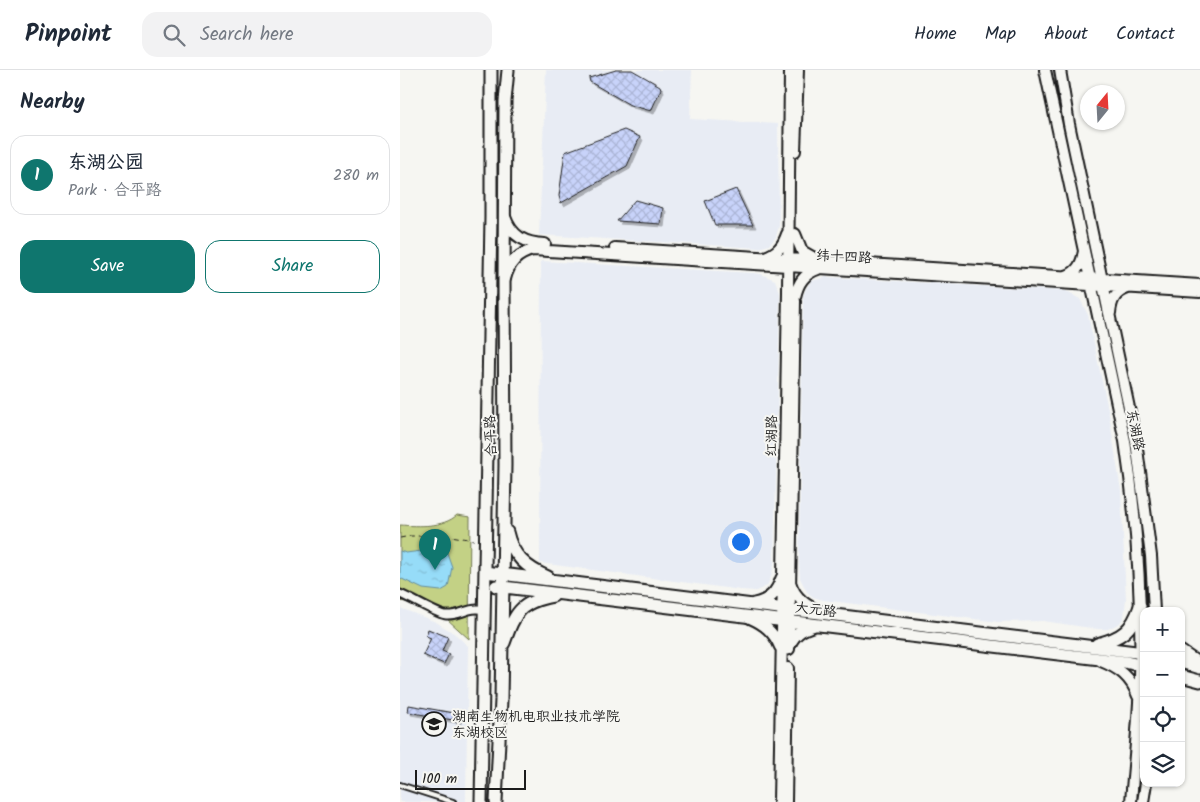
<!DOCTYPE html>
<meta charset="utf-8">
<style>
body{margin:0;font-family:Kalam,"LXGW WenKai TC",sans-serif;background:#f2f2f3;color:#1f2937}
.controls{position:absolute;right:15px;bottom:15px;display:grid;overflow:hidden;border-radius:10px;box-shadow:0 1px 4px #0004}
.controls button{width:45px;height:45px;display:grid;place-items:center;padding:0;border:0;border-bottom:1px solid #e0e1e3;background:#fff;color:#1f2937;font:25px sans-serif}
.compass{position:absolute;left:680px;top:15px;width:45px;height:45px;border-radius:50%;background:#fff;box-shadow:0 1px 4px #0004;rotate:18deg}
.scale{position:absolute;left:15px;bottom:12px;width:111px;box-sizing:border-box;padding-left:5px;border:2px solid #1c1c1c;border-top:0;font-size:14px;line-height:18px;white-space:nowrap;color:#1c1c1c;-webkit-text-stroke:4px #f6f6f2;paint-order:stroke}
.you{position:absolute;left:340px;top:471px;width:18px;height:18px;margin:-12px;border:4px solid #fff;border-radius:50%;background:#1a73e8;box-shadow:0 0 0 8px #1a73e833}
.badge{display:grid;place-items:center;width:32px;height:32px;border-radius:50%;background:#0f766e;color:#fff;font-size:16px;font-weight:700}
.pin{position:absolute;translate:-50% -41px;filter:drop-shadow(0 1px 2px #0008)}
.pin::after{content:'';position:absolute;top:26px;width:18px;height:15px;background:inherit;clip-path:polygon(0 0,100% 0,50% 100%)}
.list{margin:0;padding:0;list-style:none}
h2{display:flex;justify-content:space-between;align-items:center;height:65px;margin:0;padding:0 20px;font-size:21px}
h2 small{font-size:16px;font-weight:400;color:#747a83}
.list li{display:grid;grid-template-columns:32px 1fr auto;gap:15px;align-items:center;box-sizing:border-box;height:80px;margin:0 10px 10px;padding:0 10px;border:1px solid #e0e1e3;border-radius:15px}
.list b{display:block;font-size:19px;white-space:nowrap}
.list p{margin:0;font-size:16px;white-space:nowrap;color:#747a83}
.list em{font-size:16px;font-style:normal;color:#747a83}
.actions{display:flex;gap:10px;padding:15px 20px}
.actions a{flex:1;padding:11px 0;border:1px solid #0f766e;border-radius:15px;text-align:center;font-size:18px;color:#0f766e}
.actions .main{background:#0f766e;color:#fff}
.icon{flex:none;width:28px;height:28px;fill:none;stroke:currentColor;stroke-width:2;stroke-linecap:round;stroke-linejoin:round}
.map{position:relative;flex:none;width:800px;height:732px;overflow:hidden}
header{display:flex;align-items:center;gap:30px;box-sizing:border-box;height:70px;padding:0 25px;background:#fff;border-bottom:1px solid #e0e1e3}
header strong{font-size:24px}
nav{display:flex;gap:28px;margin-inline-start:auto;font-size:18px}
.search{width:350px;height:45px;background:#f2f2f3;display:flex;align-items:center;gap:12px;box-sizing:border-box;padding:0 18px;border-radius:15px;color:#747a83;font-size:19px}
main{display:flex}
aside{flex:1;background:#fff}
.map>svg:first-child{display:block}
.built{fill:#e8ecf4}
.park{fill:#c3d185;stroke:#707650}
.water{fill:url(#water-ripples);stroke:#658fa0}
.building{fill:url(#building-cross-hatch);stroke:#1c1c1c;filter:url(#shadow)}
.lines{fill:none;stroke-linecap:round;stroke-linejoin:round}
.lane-casing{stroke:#1c1c1c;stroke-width:8}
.street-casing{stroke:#1c1c1c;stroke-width:11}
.secondary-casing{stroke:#1c1c1c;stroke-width:14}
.primary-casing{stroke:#1c1c1c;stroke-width:15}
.path{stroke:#1c1c1c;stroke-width:1;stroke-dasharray:5 4;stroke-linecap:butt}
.lane{stroke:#f6f6f2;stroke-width:4}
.street{stroke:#f6f6f2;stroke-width:7}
.secondary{stroke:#f6f6f2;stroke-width:10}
.primary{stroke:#f6f6f2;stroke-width:11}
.labels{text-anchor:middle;stroke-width:4;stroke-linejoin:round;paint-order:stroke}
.street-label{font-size:14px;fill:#1c1c1c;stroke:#f6f6f2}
.poi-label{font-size:14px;fill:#1c1c1c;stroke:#f6f6f2;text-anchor:start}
</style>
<header>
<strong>Pinpoint</strong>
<div class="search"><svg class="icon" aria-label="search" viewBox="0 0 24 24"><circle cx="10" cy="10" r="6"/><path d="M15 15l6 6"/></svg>Search here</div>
<nav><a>Home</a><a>Map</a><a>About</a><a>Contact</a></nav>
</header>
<main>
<aside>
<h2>Nearby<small></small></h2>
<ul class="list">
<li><span class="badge">1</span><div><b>东湖公园</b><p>Park · 合平路</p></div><em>280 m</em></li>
</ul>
<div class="actions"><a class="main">Save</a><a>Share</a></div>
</aside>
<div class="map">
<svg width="800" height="732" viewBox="0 0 800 732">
<defs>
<pattern id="water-ripples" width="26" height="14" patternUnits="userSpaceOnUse" patternTransform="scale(1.25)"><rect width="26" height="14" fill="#96dcf8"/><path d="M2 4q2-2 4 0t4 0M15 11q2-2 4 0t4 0" fill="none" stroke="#81bcd4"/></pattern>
<pattern id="building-cross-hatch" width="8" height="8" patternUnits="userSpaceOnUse" patternTransform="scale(1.25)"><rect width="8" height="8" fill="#c8d3fa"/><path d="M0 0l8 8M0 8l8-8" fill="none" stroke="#abb5d6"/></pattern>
<filter id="shadow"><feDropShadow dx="3" dy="3" stdDeviation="0" flood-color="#0004"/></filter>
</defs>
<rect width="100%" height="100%" fill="#f6f6f2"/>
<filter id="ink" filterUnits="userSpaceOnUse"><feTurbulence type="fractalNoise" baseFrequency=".02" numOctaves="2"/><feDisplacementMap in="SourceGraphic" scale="10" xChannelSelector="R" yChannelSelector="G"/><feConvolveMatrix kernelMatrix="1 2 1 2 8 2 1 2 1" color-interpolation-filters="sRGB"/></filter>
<g filter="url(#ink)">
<path class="built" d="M146,0H292L290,49L378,54L379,156L376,167L369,175L359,178L139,165Z
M141,191L353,203L361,204L375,210L380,223L374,495L371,507L367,516L356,521L341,520L140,493Z
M427,207L665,221L680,229L688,245L709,344L721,421L726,529L724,547L720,553L708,559H698L643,551L598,552L423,530L413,527L407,522L400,508L399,492L403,226L406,219L411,211Z
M0,538L36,552L55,564L68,576L66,732H0Z"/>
<path class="park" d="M57,445L70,447L69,569L47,549L38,547L12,533L0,531V455C18,456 43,458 57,445Z"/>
<path class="water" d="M29,480H46L52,497L48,517L41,521L23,519L0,508V481L6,483Z"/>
<path class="building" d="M216,0H232L260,16L261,19L251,41L230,35L190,12L189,8Z
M224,60L240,67L227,96L161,133L159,126L165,82Z
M336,119L353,155H315L305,131Z
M235,130L263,138L261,154L217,151Z
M28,559L48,567L42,581L49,584L44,594L23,585L31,568L26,566Z
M9,635L59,644L58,651L8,642Z"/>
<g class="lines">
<g class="lane-casing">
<path id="lane" d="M0,715L53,732"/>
</g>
<g class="street-casing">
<path id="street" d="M0,524C11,528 38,545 46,545C61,546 69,536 84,540"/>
</g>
<g class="secondary-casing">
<path id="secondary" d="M645,0L725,371C737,450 742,530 740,610C739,651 734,691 731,732
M660,0L669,54L736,371L751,486L754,541
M395,81L398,0
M105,147C112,167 125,173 145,174
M395,164L402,181L416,189
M215,178L800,215
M365,187C377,183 383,176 387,164
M666,206C678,202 682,193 684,181
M105,209C109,193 117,184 133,180L800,222
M395,227C398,213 404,204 418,199
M710,243C711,231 715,222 728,218
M390,512C395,528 406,536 422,542
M350,548C364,554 374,562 380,577
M389,579L395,231
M781,581L800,594
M701,591C719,598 731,607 738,626
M379,732L388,222L390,0
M386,732L388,598
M743,732L746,713"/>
</g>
<g class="primary-casing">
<path id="primary" d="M107,462C112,485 126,498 148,507
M85,502L744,583
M96,516L725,592L744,596
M354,534C370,531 377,522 382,508
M104,573C115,543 119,532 153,526
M697,574C722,568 732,560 740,536
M388,579C392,565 401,559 415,555
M781,592L800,598
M781,606L800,611
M81,732L91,147V0
M96,732L101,630L105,395L104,212L105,31L108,0"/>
</g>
<path class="path" d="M0,468L11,466H51L74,470"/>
<use href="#lane" class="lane"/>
<use href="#street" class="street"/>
<use href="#secondary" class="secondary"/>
<use href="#primary" class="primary"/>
</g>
</g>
<defs>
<g id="university-ring" transform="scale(1.25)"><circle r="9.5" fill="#f6f6f2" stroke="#1c1c1c" stroke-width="1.5"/><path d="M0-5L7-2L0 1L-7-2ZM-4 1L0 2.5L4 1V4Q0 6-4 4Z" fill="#1c1c1c"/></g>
</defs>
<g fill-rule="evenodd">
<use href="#university-ring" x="34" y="654"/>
</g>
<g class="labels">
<g class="street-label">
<text transform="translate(444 186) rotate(3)" y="5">纬十四路</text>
<text transform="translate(736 360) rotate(79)" y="5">东湖路</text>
<text transform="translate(90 366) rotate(-92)" y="5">合平路</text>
<text transform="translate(371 366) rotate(-89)" y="5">红湖路</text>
<text transform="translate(416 539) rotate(7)" y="5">大元路</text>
</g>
<g class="poi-label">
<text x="52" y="651">湖南生物机电职业技术学院<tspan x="52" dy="16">东湖校区</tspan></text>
</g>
</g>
</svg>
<div class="controls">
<button>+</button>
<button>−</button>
<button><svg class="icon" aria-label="locate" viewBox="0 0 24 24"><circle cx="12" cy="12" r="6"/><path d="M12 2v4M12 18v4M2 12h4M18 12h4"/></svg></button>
<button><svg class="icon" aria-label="layers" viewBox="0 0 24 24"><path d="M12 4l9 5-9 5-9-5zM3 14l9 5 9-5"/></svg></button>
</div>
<svg class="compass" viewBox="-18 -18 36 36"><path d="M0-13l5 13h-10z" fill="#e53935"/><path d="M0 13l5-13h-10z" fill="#747a83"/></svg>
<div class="scale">100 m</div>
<div class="you"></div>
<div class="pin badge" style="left:35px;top:500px">1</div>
</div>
</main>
